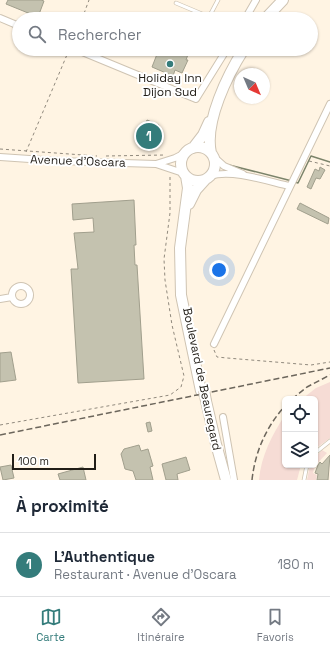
<!DOCTYPE html>
<html lang="fr">
<meta charset="utf-8">
<style>
body{margin:0;font-family:"Space Grotesk",sans-serif;background:#f2f2f3;color:#1f2937}
.controls{position:absolute;right:12px;bottom:12px;display:grid;overflow:hidden;border-radius:6px;box-shadow:0 1px 3px #0004}
.controls button{width:36px;height:36px;display:grid;place-items:center;padding:0;border:0;border-bottom:1px solid #e0e1e3;background:#fff;color:#1f2937;font:20px sans-serif}
.compass{position:absolute;left:234px;top:68px;width:36px;height:36px;border-radius:50%;background:#fff;box-shadow:0 1px 3px #0004;rotate:136deg}
.scale{position:absolute;left:12px;bottom:10px;width:84px;box-sizing:border-box;padding-left:4px;border:2px solid #211d17;border-top:0;font-size:11px;line-height:14px;white-space:nowrap;color:#211d17;-webkit-text-stroke:3px #fff;paint-order:stroke}
.you{position:absolute;left:219px;top:270px;width:14px;height:14px;margin:-10px;border:3px solid #fff;border-radius:50%;background:#1a73e8;box-shadow:0 0 0 6px #1a73e833}
.badge{display:grid;place-items:center;width:26px;height:26px;border-radius:50%;background:#347c7b;color:#fff;font-size:13px;font-weight:700}
.pin{position:absolute;translate:-50% -50%;border:2px solid #fff;box-shadow:0 1px 4px #0006}
.list{margin:0;padding:0;list-style:none}
h2{display:flex;justify-content:space-between;align-items:center;height:52px;margin:0;padding:0 16px;font-size:17px}
h2 small{font-size:13px;font-weight:400;color:#747a83}
.list li{display:grid;grid-template-columns:26px 1fr auto;gap:12px;align-items:center;box-sizing:border-box;height:64px;padding:0 16px;border-top:1px solid #e0e1e3}
.list b{display:block;font-size:15px;white-space:nowrap}
.list p{margin:0;font-size:13px;white-space:nowrap;color:#747a83}
.list em{font-size:13px;font-style:normal;color:#747a83}
.icon{flex:none;width:22px;height:22px;fill:none;stroke:currentColor;stroke-width:2;stroke-linecap:round;stroke-linejoin:round}
.map{position:relative;flex:none;width:330px;height:480px;overflow:hidden}
.search{position:absolute;background:#fff;box-shadow:0 1px 3px #0004;left:12px;right:12px;top:12px;height:44px;display:flex;align-items:center;gap:10px;box-sizing:border-box;padding:0 14px;border-radius:22px;color:#747a83;font-size:15px}
.sheet{height:116px;background:#fff}
nav{display:flex;justify-content:space-around;align-items:center;box-sizing:border-box;height:56px;border-top:1px solid #e0e1e3;background:#fff;font-size:11px;color:#747a83}
nav a{display:grid;justify-items:center;gap:2px}
nav .on{color:#347c7b}
.map>svg:first-child{display:block}
.green{fill:#f6dcd5}
.lines{fill:none;stroke-linecap:round;stroke-linejoin:round}
.stream{stroke:#7b836a;stroke-width:1.5}
.building{fill:#c4c2af;stroke:#a19f8d}
.lane-casing{stroke:#cfc4b3;stroke-width:4.5}
.street-casing{stroke:#cfc4b3;stroke-width:8}
.primary-casing{stroke:#cfc4b3;stroke-width:12}
.path{stroke:#90897d;stroke-width:1;stroke-dasharray:3 3;stroke-linecap:butt}
.lane{stroke:#fff;stroke-width:3}
.street{stroke:#fff;stroke-width:6}
.primary{stroke:#fff;stroke-width:10}
.rail{stroke:#6c665c;stroke-width:1.5;stroke-dasharray:6 3;stroke-linecap:butt}
.primary-bridge-casing{stroke:#cfc4b3;stroke-width:12;stroke-linecap:butt}
.primary-bridge{stroke:#fff;stroke-width:10}
.poi-dot{fill:#347c7b;stroke:#fff;stroke-width:1.5}
.labels{text-anchor:middle;stroke-width:4;stroke-linejoin:round;paint-order:stroke}
.poi-label{font-size:12px;fill:#211d17;stroke:#fff}
.street-label{font-size:12px;fill:#211d17;stroke:#fff}
</style>
<div class="map">
<svg width="330" height="480" viewBox="0 0 330 480">
<rect width="100%" height="100%" fill="#fff4e3"/>
<path class="green" d="M330,382V438L315,449V399H302L316,388Z
M285,415V465H301L297,480H259C261,456 272,435 285,415Z
M322,450L327,453C321,460 315,464 313,473L317,475L316,480H307L310,465H315V457Z"/>
<g class="lines">
<path class="stream" d="M229,165L292,181
M295,182L298,183L311,156L330,162"/>
</g>
<path class="building" d="M8,0H41L44,1L38,17L6,4Z
M159,49L174,55L176,49H190L186,60H188L182,73L175,70L173,76L152,67Z
M147,120L159,125L160,139L155,147L145,148L137,144Z
M320,167L325,170L320,179L316,178L311,189L307,187L315,169L319,171Z
M134,200L136,245H134L135,265H137L144,379L78,383L71,269H78L74,233L94,232L93,218L73,220L72,204Z
M300,203L329,218L328,224L297,209Z
M11,352L16,380L0,382V353Z
M150,422L152,431L148,432L146,423Z
M139,445L141,451L148,449L153,466L150,467L153,480H136L133,471L125,469L121,454L124,449Z
M330,455L328,480H317L318,474L315,473L318,465L320,462L322,464Z
M186,457L190,470L177,474L178,480H166L162,464Z
M11,465L14,478L3,480L0,467Z
M83,467L86,480H60L58,474Z"/>
<g class="lines">
<g class="lane-casing">
<path id="lane" d="M176,3L214,19
M209,17L218,0
M315,453L330,441
M304,480L307,465"/>
</g>
<g class="street-casing">
<path id="street" d="M0,18L19,26
M245,19L256,0
M75,49L196,99L227,49
M0,157L59,161L156,164L183,173
M214,157L224,166L243,174
M156,164L175,158L185,153
M210,176C232,169 267,181 289,186
M12 295a9 9 0 1 1 18 0a9 9 0 1 1-18 0Z
M0,299L12,297
M214,344L330,104
M223,417L234,480"/>
</g>
<g class="primary-casing">
<path id="primary" d="M265,19L283,0
M181 164a17 17 0 1 1 34 0a17 17 0 1 1-34 0Z
M193,148L203,135L209,122
M211,153C204,122 228,74 244,49
M186,176L188,188L180,248L181,295L201,391
M189,204L196,190L205,180
M206,401L216,444L226,480"/>
</g>
<path class="path" d="M82,19L89,0
M0,149L97,156
M26,152L69,50
M106,156L165,155
M309,161L330,166
M214,350L217,357L227,358L311,365L330,362
M0,425L170,395L181,387L184,376L172,325L165,280L164,259L170,213V175"/>
<use href="#lane" class="lane"/>
<use href="#street" class="street"/>
<use href="#primary" class="primary"/>
<path class="rail" d="M292,399L307,387L330,375
M0,435L330,368
M252,480C255,452 266,427 285,406"/>
<g class="primary-bridge-casing">
<path id="primary-bridge" d="M204,390L206,401"/>
</g>
<use href="#primary-bridge" class="primary-bridge"/>
</g>
<circle class="poi-dot" cx="170" cy="64" r="4"/>
<g class="labels">
<g class="poi-label">
<text x="170" y="82">Holiday Inn<tspan x="170" dy="14">Dijon Sud</tspan></text>
</g>
<g class="street-label">
<text transform="translate(78 161) rotate(2)" y="4">Avenue d'Oscara</text>
<text transform="translate(202 379) rotate(78)" y="4">Boulevard de Beauregard</text>
</g>
</g>
</svg>
<div class="controls">
<button><svg class="icon" aria-label="locate" viewBox="0 0 24 24"><circle cx="12" cy="12" r="6"/><path d="M12 2v4M12 18v4M2 12h4M18 12h4"/></svg></button>
<button><svg class="icon" aria-label="layers" viewBox="0 0 24 24"><path d="M12 4l9 5-9 5-9-5zM3 14l9 5 9-5"/></svg></button>
</div>
<svg class="compass" viewBox="-18 -18 36 36"><path d="M0-13l5 13h-10z" fill="#e53935"/><path d="M0 13l5-13h-10z" fill="#747a83"/></svg>
<div class="scale">100 m</div>
<div class="you"></div>
<div class="pin badge" style="left:149px;top:136px">1</div>
<div class="search"><svg class="icon" aria-label="search" viewBox="0 0 24 24"><circle cx="10" cy="10" r="6"/><path d="M15 15l6 6"/></svg>Rechercher</div>
</div>
<section class="sheet">
<h2>À proximité<small></small></h2>
<ul class="list">
<li><span class="badge">1</span><div><b>L'Authentique</b><p>Restaurant · Avenue d'Oscara</p></div><em>180 m</em></li>
</ul>
</section>
<nav>
<a class="on"><svg class="icon" aria-label="map" viewBox="0 0 24 24"><path d="M3 6l6-2 6 2 6-2v14l-6 2-6-2-6 2zM9 4v14M15 6v14"/></svg>Carte</a>
<a><svg class="icon" aria-label="directions" viewBox="0 0 24 24"><path d="M12 3l9 9-9 9-9-9zM9 14v-3h6M13 9l2 2-2 2"/></svg>Itinéraire</a>
<a><svg class="icon" aria-label="saved" viewBox="0 0 24 24"><path d="M7 4h10v16l-5-4-5 4z"/></svg>Favoris</a>
</nav>
